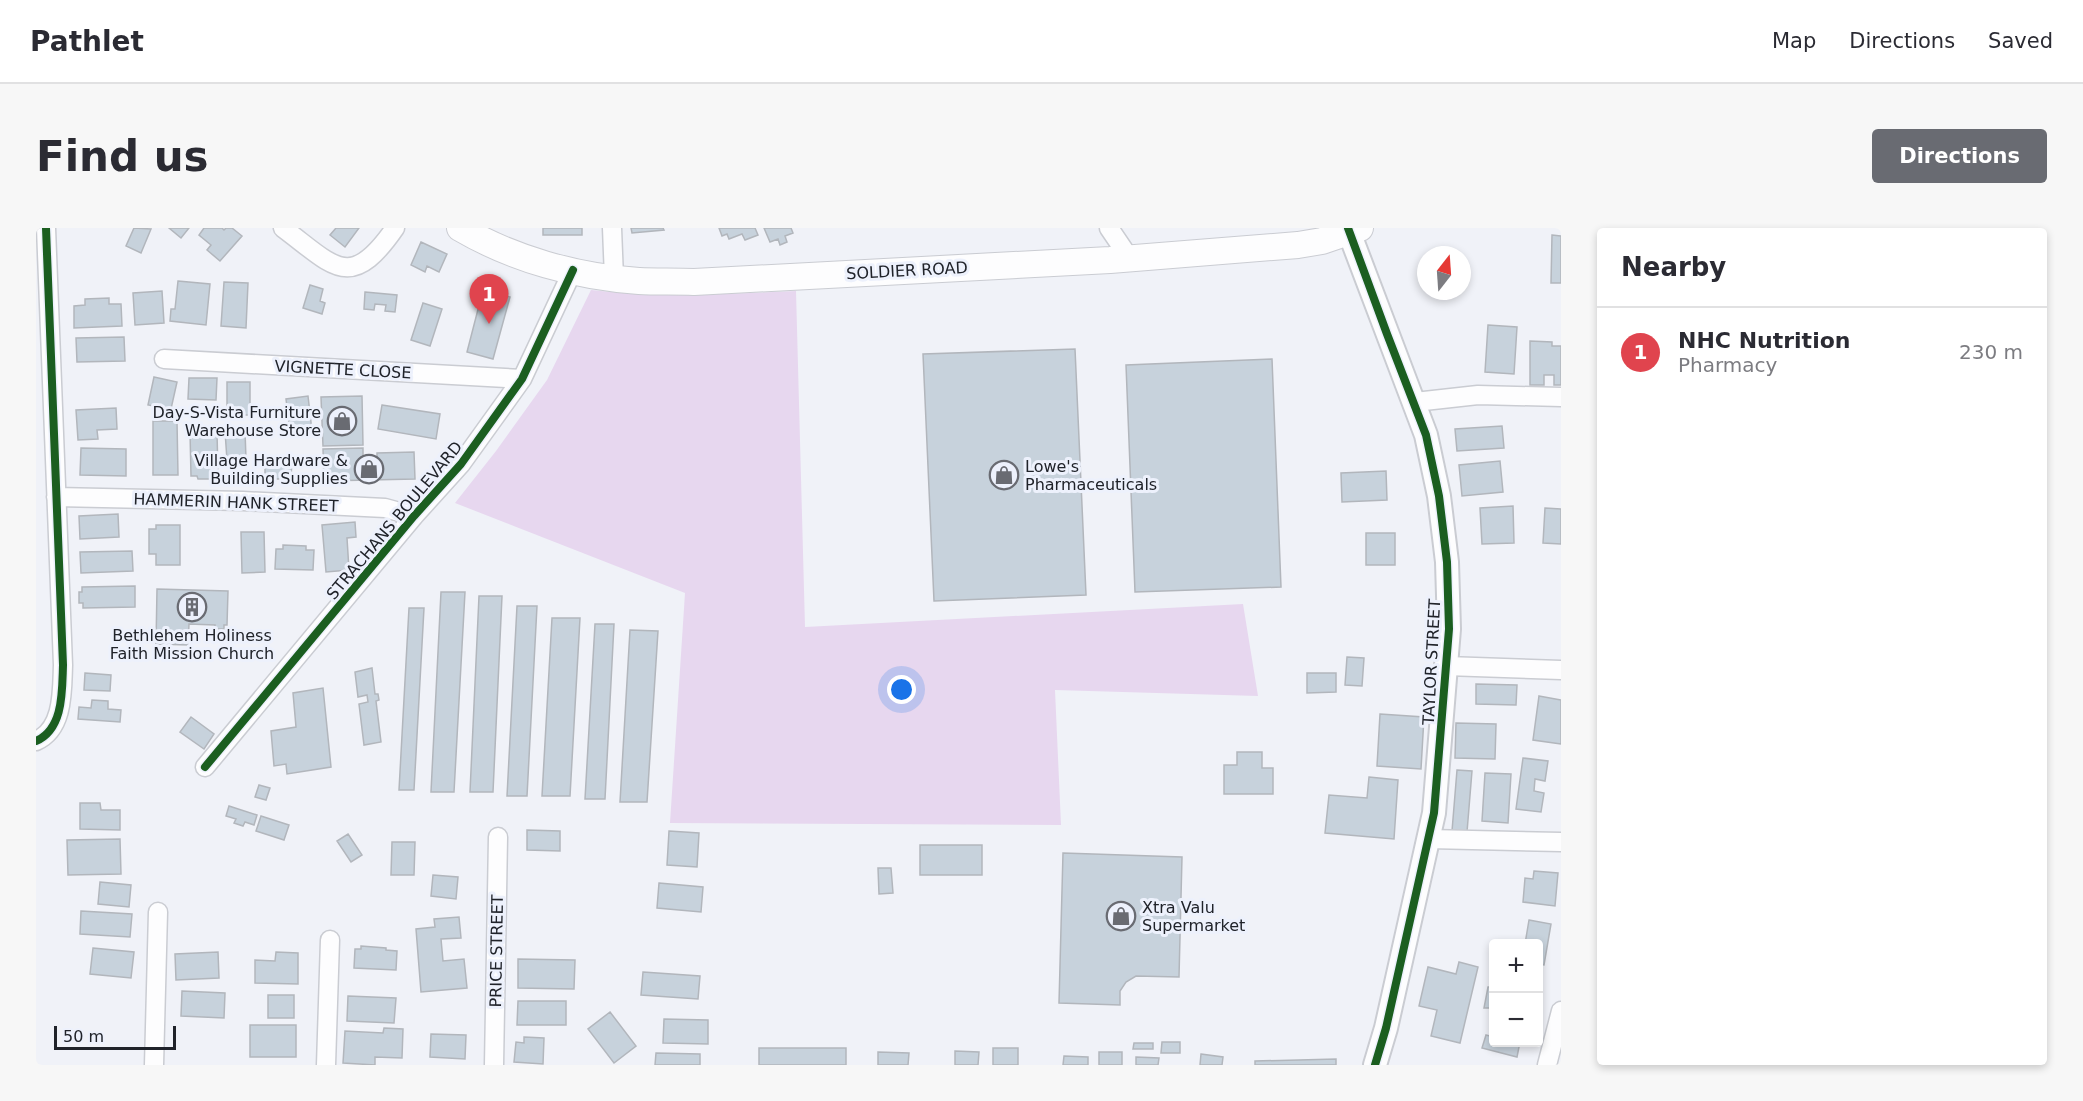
<!DOCTYPE html>
<meta charset="utf-8">
<style>
body{margin:0;font-family:"DejaVu Sans",sans-serif;background:#f7f7f7;color:#2b2b33}
.controls{position:absolute;right:18px;bottom:18px;display:grid;overflow:hidden;border-radius:6px;box-shadow:0 3px 9px #0003}
.controls button{width:54px;height:54px;display:grid;place-items:center;padding:0;border:0;border-bottom:2px solid #e1e1e2;background:#fff;color:#2b2b33;font:30px sans-serif}
.compass{position:absolute;left:1381px;top:18px;width:54px;height:54px;border-radius:50%;background:#fff;box-shadow:0 3px 9px #0003;rotate:17deg}
.scale{position:absolute;left:18px;bottom:15px;width:122px;box-sizing:border-box;padding-left:6px;border:3px solid #20232a;border-top:0;font-size:16px;line-height:21px;white-space:nowrap;color:#20232a;-webkit-text-stroke:4px #edf1fc;paint-order:stroke}
.you{position:absolute;left:866px;top:462px;width:21px;height:21px;margin:-15px;border:4px solid #fff;border-radius:50%;background:#1a73e8;box-shadow:0 0 0 9px #1a73e833}
.badge{display:grid;place-items:center;width:39px;height:39px;border-radius:50%;background:#696b72;color:#fff;font-size:20px;font-weight:700}
.pin{position:absolute;translate:-50% -50px;filter:drop-shadow(0 2px 3px #0008)}
.pin::after{content:'';position:absolute;top:32px;width:21px;height:18px;background:inherit;clip-path:polygon(0 0,100% 0,50% 100%)}
.list{margin:0;padding:0;list-style:none}
h2{display:flex;justify-content:space-between;align-items:center;height:78px;margin:0;padding:0 24px;font-size:26px}
h2 small{font-size:20px;font-weight:400;color:#7c7c81}
.list li{display:grid;grid-template-columns:39px 1fr auto;gap:18px;align-items:center;box-sizing:border-box;height:90px;padding:0 24px;border-top:2px solid #e1e1e2}
.list b{display:block;font-size:22px;white-space:nowrap}
.list p{margin:0;font-size:20px;white-space:nowrap;color:#7c7c81}
.list em{font-size:20px;font-style:normal;color:#7c7c81}
.map{position:relative;flex:none;width:1525px;height:837px;overflow:hidden;border-radius:6px}
header{display:flex;align-items:center;gap:36px;box-sizing:border-box;height:84px;padding:0 30px;background:#fff;border-bottom:2px solid #e1e1e2}
header strong{font-size:28px}
nav{display:flex;gap:33px;margin-inline-start:auto;font-size:21px}
.intro{display:flex;align-items:center;justify-content:space-between;box-sizing:border-box;height:144px;padding:0 36px}
h1{margin:0;font-size:42px}
.button{padding:15px 27px;border-radius:6px;background:#696b72;color:#fff;font-size:21px;font-weight:700}
main{display:flex;gap:36px;padding:0 36px}
aside{flex:1;background:#fff;border-radius:6px;box-shadow:0 3px 9px #0003}
.map>svg:first-child{display:block}
.green{fill:#e7d7ef}
.building{fill:#c7d2dc;stroke:#b2b6bc;stroke-width:1.5}
.lines{fill:none;stroke-linecap:round;stroke-linejoin:round}
.minor-casing{stroke:#caccd2;stroke-width:21}
.tertiary-casing{stroke:#caccd2;stroke-width:26}
.secondary-casing{stroke:#caccd2;stroke-width:28}
.minor{stroke:#fdfdfe;stroke-width:18}
.tertiary{stroke:#fdfdfe;stroke-width:22}
.secondary{stroke:#fdfdfe;stroke-width:26}
.cycleway-casing{stroke:#edf1fc;stroke-width:11}
.cycleway{stroke:#1b5e20;stroke-width:8}
.labels{text-anchor:middle;stroke-width:6;stroke-linejoin:round;paint-order:stroke}
.street-label{font-size:16px;fill:#20232a;stroke:#edf1fc}
.poi-label{font-size:16px;fill:#20232a;stroke:#edf1fc;text-anchor:end}
</style>
<header>
<strong>Pathlet</strong>
<nav><a>Map</a><a>Directions</a><a>Saved</a></nav>
</header>
<div class="intro"><h1>Find us</h1><a class="button">Directions</a></div>
<main>
<div class="map">
<svg width="1525" height="837" viewBox="0 0 1525 837">
<rect width="100%" height="100%" fill="#f0f2f8"/>
<path class="green" d="M555,62C626,70 690,66 760,63L769,399L1207,376L1222,468L1019,462L1025,597L634,595L649,365L419,275L460,223L511,152Z"/>
<path class="building" d="M98,0L115,1L105,25L90,18Z
M133,0H153L145,10Z
M168,0H186L188,2L190,0H196L206,8L184,33L171,22L175,17L163,7Z
M300,0H323L309,19L294,7Z
M507,0H546V7H507Z
M595,0H627L628,2L596,5Z
M683,0H719L722,7L709,12L706,6L693,11L691,6L686,8Z
M728,0H755L757,5L749,8L751,14L744,17L742,11L734,14Z
M1516,7L1525,8V55H1515Z
M385,14L411,26L403,44L391,38L389,44L375,37Z
M142,53L174,56L170,97L134,93L135,81H139Z
M188,54L212,55L210,100L185,98Z
M274,57L287,61L284,73L289,75L286,86L267,80Z
M447,62L474,69L457,131L431,124Z
M126,63L128,95L99,97L97,65Z
M329,64L361,67L359,84L349,83L350,77L339,76L338,82L328,81Z
M73,70V76H85L86,98L38,100V78L49,77V71Z
M387,75L406,81L394,118L375,112Z
M1452,97L1481,99L1478,146L1449,144Z
M88,109L89,133L41,134L40,110Z
M1494,113L1516,114V118H1525V157H1518V147H1508V157H1494Z
M1039,121L1050,367L898,373L887,126Z
M1236,131L1245,359L1099,364L1090,137Z
M118,149L141,154L135,181L112,177Z
M153,150H181L180,172L152,171Z
M191,154H214V187H191Z
M272,168L276,203L254,205L250,171Z
M326,168L327,217L287,218L285,169Z
M346,177L404,186L400,211L342,201Z
M80,180L81,201L61,202L62,211L42,212L40,182Z
M117,193H141L142,247H117Z
M1466,198L1468,220L1421,223L1419,201Z
M189,203H209L210,231L191,232Z
M154,204H181L182,247H175V251H162L161,248H155Z
M45,220L90,221V248L44,247Z
M327,220V232L341,231V225L378,224L379,251L288,253L287,221Z
M229,229L256,230L255,251H229Z
M1464,233L1467,264L1426,268L1423,237Z
M1350,243L1351,272L1306,274L1305,245Z
M1477,278L1478,315L1446,316L1444,280Z
M1509,280L1525,281V316L1507,315Z
M82,286L83,309L44,311L43,288Z
M319,294L320,309L311,310L313,342L290,344L286,297Z
M120,297H144V337H120V326H113V301H120Z
M205,304H228L229,344L206,345Z
M1330,305H1359V337H1330Z
M247,317L270,318V322H278L277,342L239,341L240,321H247Z
M96,323L97,343L45,345L44,324Z
M99,358V379L47,380V375H43V364H46V359Z
M121,361L192,363L191,397H188V401H179V397L153,396L152,417L120,416Z
M405,364H429L418,564H395Z
M443,368H466L457,564H434Z
M481,378H501L491,568H471Z
M373,380H388L378,562H363Z
M516,390H544L534,568H506Z
M559,396H578L569,571H549Z
M594,402L622,403L611,574H584Z
M1311,429L1328,430L1326,458L1309,457Z
M336,440L339,466H342L343,472L340,473L345,514L328,517L323,476L332,474L331,467L322,469L319,444Z
M49,445L75,447L74,463L48,462Z
M1271,445H1300V464L1271,465Z
M1440,456L1481,457L1480,477L1440,476Z
M287,460L295,539L251,546L250,536L238,538L235,503L260,499L257,465Z
M1503,468L1525,472V516L1497,512Z
M56,472L72,473V481L85,482L84,494L42,491L43,479L55,480Z
M1344,486L1388,489L1385,541L1341,538Z
M155,489L178,506L168,521L144,504Z
M1420,495L1460,496L1459,531L1419,530Z
M1201,524H1226V540H1237V566H1188V537H1201Z
M1487,530L1512,533L1509,553L1499,551L1498,563L1508,565L1505,584L1480,581Z
M1421,542L1436,543L1431,604L1416,603Z
M1449,545L1475,546L1472,595L1446,593Z
M1333,549L1362,552L1358,611L1289,605L1293,567L1331,570Z
M223,557L234,560L230,572L219,569Z
M44,575H64L65,582H84V602L44,601Z
M193,578L221,587L218,597L209,594L207,598L198,595L200,591L190,588Z
M225,588L253,597L248,612L220,603Z
M491,602L524,603V623L491,622Z
M633,603L663,605L661,639L631,637Z
M312,606L326,627L315,634L301,613Z
M84,611L85,646L32,647L31,612Z
M356,614H379L378,647H355Z
M884,617H946V647H884Z
M1027,625L1146,629L1143,749L1100,748L1090,754L1084,763V777L1023,775Z
M842,640H855L857,665L843,666Z
M1498,643L1522,645L1519,678L1487,674L1489,650L1497,651Z
M397,647L422,649L420,671L395,668Z
M64,654L95,657L93,679L62,676Z
M623,655L667,659L665,684L621,680Z
M45,683L96,686L94,709L44,706Z
M423,689L425,710L405,711L407,733L428,731L431,760L385,764L380,701L399,699L398,691Z
M1493,692L1515,696L1508,737L1502,736V716H1489Z
M325,718L350,720V722L361,723L360,742L318,740L319,721H325Z
M57,720L98,724L95,750L54,746Z
M182,724L183,750L140,752L139,726Z
M240,724L262,725V756L219,755V732L239,733Z
M482,731L539,732L538,761L482,760Z
M1423,734L1442,739L1424,815L1395,808L1401,782L1383,778L1392,739L1420,746Z
M607,744L664,748L662,771L605,767Z
M1452,759H1458V780H1448Z
M146,763L189,765L188,790L145,788Z
M232,767H258V790H232Z
M312,768L360,770L358,795L311,793Z
M482,773H530V797H481Z
M574,784L600,818L578,835L552,801Z
M628,791L672,792V816L627,815Z
M214,797H260V829H214Z
M348,800L367,801L366,830L339,829V837L307,835L309,803L347,805Z
M395,806L430,807L429,831L394,829Z
M1450,807L1458,809V814H1484L1481,829L1446,820Z
M488,809L508,810L507,836L478,834L480,814L488,815Z
M1126,814H1144V825H1125Z
M1098,815H1117V821H1097Z
M723,820H810V837H723Z
M957,820H982V837H957Z
M919,823L943,824L942,837H919Z
M842,824L873,825L872,837H842Z
M1063,824H1086V837H1063Z
M620,825L664,826V837H619Z
M1165,826L1187,829L1186,837H1164Z
M1028,828L1052,829V837H1027Z
M1100,829L1123,830L1122,837H1100Z
M1300,831V837H1219V833Z"/>
<g class="lines">
<g class="minor-casing">
<path id="minor" d="M247,0C298,38 314,65 359,0
M576,0L578,50
M1073,0L1094,31
M128,131L486,151
M1379,174L1442,167L1525,169
M20,269L207,273L349,280L378,288
M1410,438L1525,442
M0,513C28,501 26,462 27,437L10,0
M169,539L378,288L425,236L486,151L537,42
M1393,611L1525,614
M118,837L122,684
M290,837L294,712
M458,837L462,609
M1511,837L1525,783"/>
</g>
<g class="tertiary-casing">
<path id="tertiary" d="M1313,4L1390,207L1403,268L1411,334L1413,401L1398,585L1350,800L1339,837"/>
</g>
<g class="secondary-casing">
<path id="secondary" d="M424,0C477,31 541,49 603,53C621,54 640,53 658,54L1074,32L1262,17L1286,13L1324,0"/>
</g>
<use href="#minor" class="minor"/>
<use href="#tertiary" class="tertiary"/>
<use href="#secondary" class="secondary"/>
<g class="cycleway-casing">
<path id="cycleway" d="M1312,0L1351,106L1390,207L1403,268L1411,334L1413,401L1398,585L1350,800L1339,837
M0,513C28,501 26,462 27,437L10,0
M169,539L378,288L425,236L486,151L537,42"/>
</g>
<use href="#cycleway" class="cycleway"/>
</g>
<defs>
<g id="shop-ring" transform="scale(1.5)"><circle r="9.5" fill="#edf1fc" stroke="#696b72" stroke-width="1.5"/><path d="M-5-2.5h2.3a2.7 3.5 0 0 1 5.4 0H5L5.5 6h-11ZM-1.5-2.5h3a1.5 2.3 0 0 0-3 0Z" fill="#696b72"/></g>
<g id="building-ring" transform="scale(1.5)"><circle r="9.5" fill="#edf1fc" stroke="#696b72" stroke-width="1.5"/><path d="M-4-6H4V6H1V3H-1V6H-4ZM-2.5-4.3h1.7v1.8h-1.7ZM.8-4.3h1.7v1.8H.8ZM-2.5-1h1.7V.8h-1.7ZM.8-1h1.7V.8H.8Z" fill="#696b72"/></g>
</defs>
<g fill-rule="evenodd">
<use href="#shop-ring" x="306" y="193"/>
<use href="#shop-ring" x="333" y="241"/>
<use href="#shop-ring" x="968" y="247"/>
<use href="#building-ring" x="156" y="379"/>
<use href="#shop-ring" x="1085" y="688"/>
</g>
<g class="labels">
<g class="street-label">
<text transform="translate(871 42) rotate(-3)" y="6">SOLDIER ROAD</text>
<text transform="translate(307 141) rotate(3)" y="6">VIGNETTE CLOSE</text>
<text transform="translate(200 274) rotate(2)" y="6">HAMMERIN HANK STREET</text>
<text transform="translate(358 292) rotate(-50)" y="6">STRACHANS BOULEVARD</text>
<text transform="translate(1395 434) rotate(-87)" y="6">TAYLOR STREET</text>
<text transform="translate(460 723) rotate(-89)" y="6">PRICE STREET</text>
</g>
<g class="poi-label">
<text x="285" y="190">Day-S-Vista Furniture<tspan x="285" dy="18">Warehouse Store</tspan></text>
<text x="312" y="238">Village Hardware &amp;<tspan x="312" dy="18">Building Supplies</tspan></text>
<text x="989" y="244" text-anchor="start">Lowe's<tspan x="989" dy="18">Pharmaceuticals</tspan></text>
<text x="156" y="413" text-anchor="middle">Bethlehem Holiness<tspan x="156" dy="18">Faith Mission Church</tspan></text>
<text x="1106" y="685" text-anchor="start">Xtra Valu<tspan x="1106" dy="18">Supermarket</tspan></text>
</g>
</g>
</svg>
<div class="controls">
<button>+</button>
<button>−</button>
</div>
<svg class="compass" viewBox="-18 -18 36 36"><path d="M0-13l5 13h-10z" fill="#e53935"/><path d="M0 13l5-13h-10z" fill="#7c7c81"/></svg>
<div class="scale">50 m</div>
<div class="you"></div>
<div class="pin badge" style="left:453px;top:96px;background:#e0444e">1</div>
</div>
<aside>
<h2>Nearby<small></small></h2>
<ul class="list">
<li><span class="badge" style="background:#e0444e">1</span><div><b>NHC Nutrition</b><p>Pharmacy</p></div><em>230 m</em></li>
</ul>
</aside>
</main>
